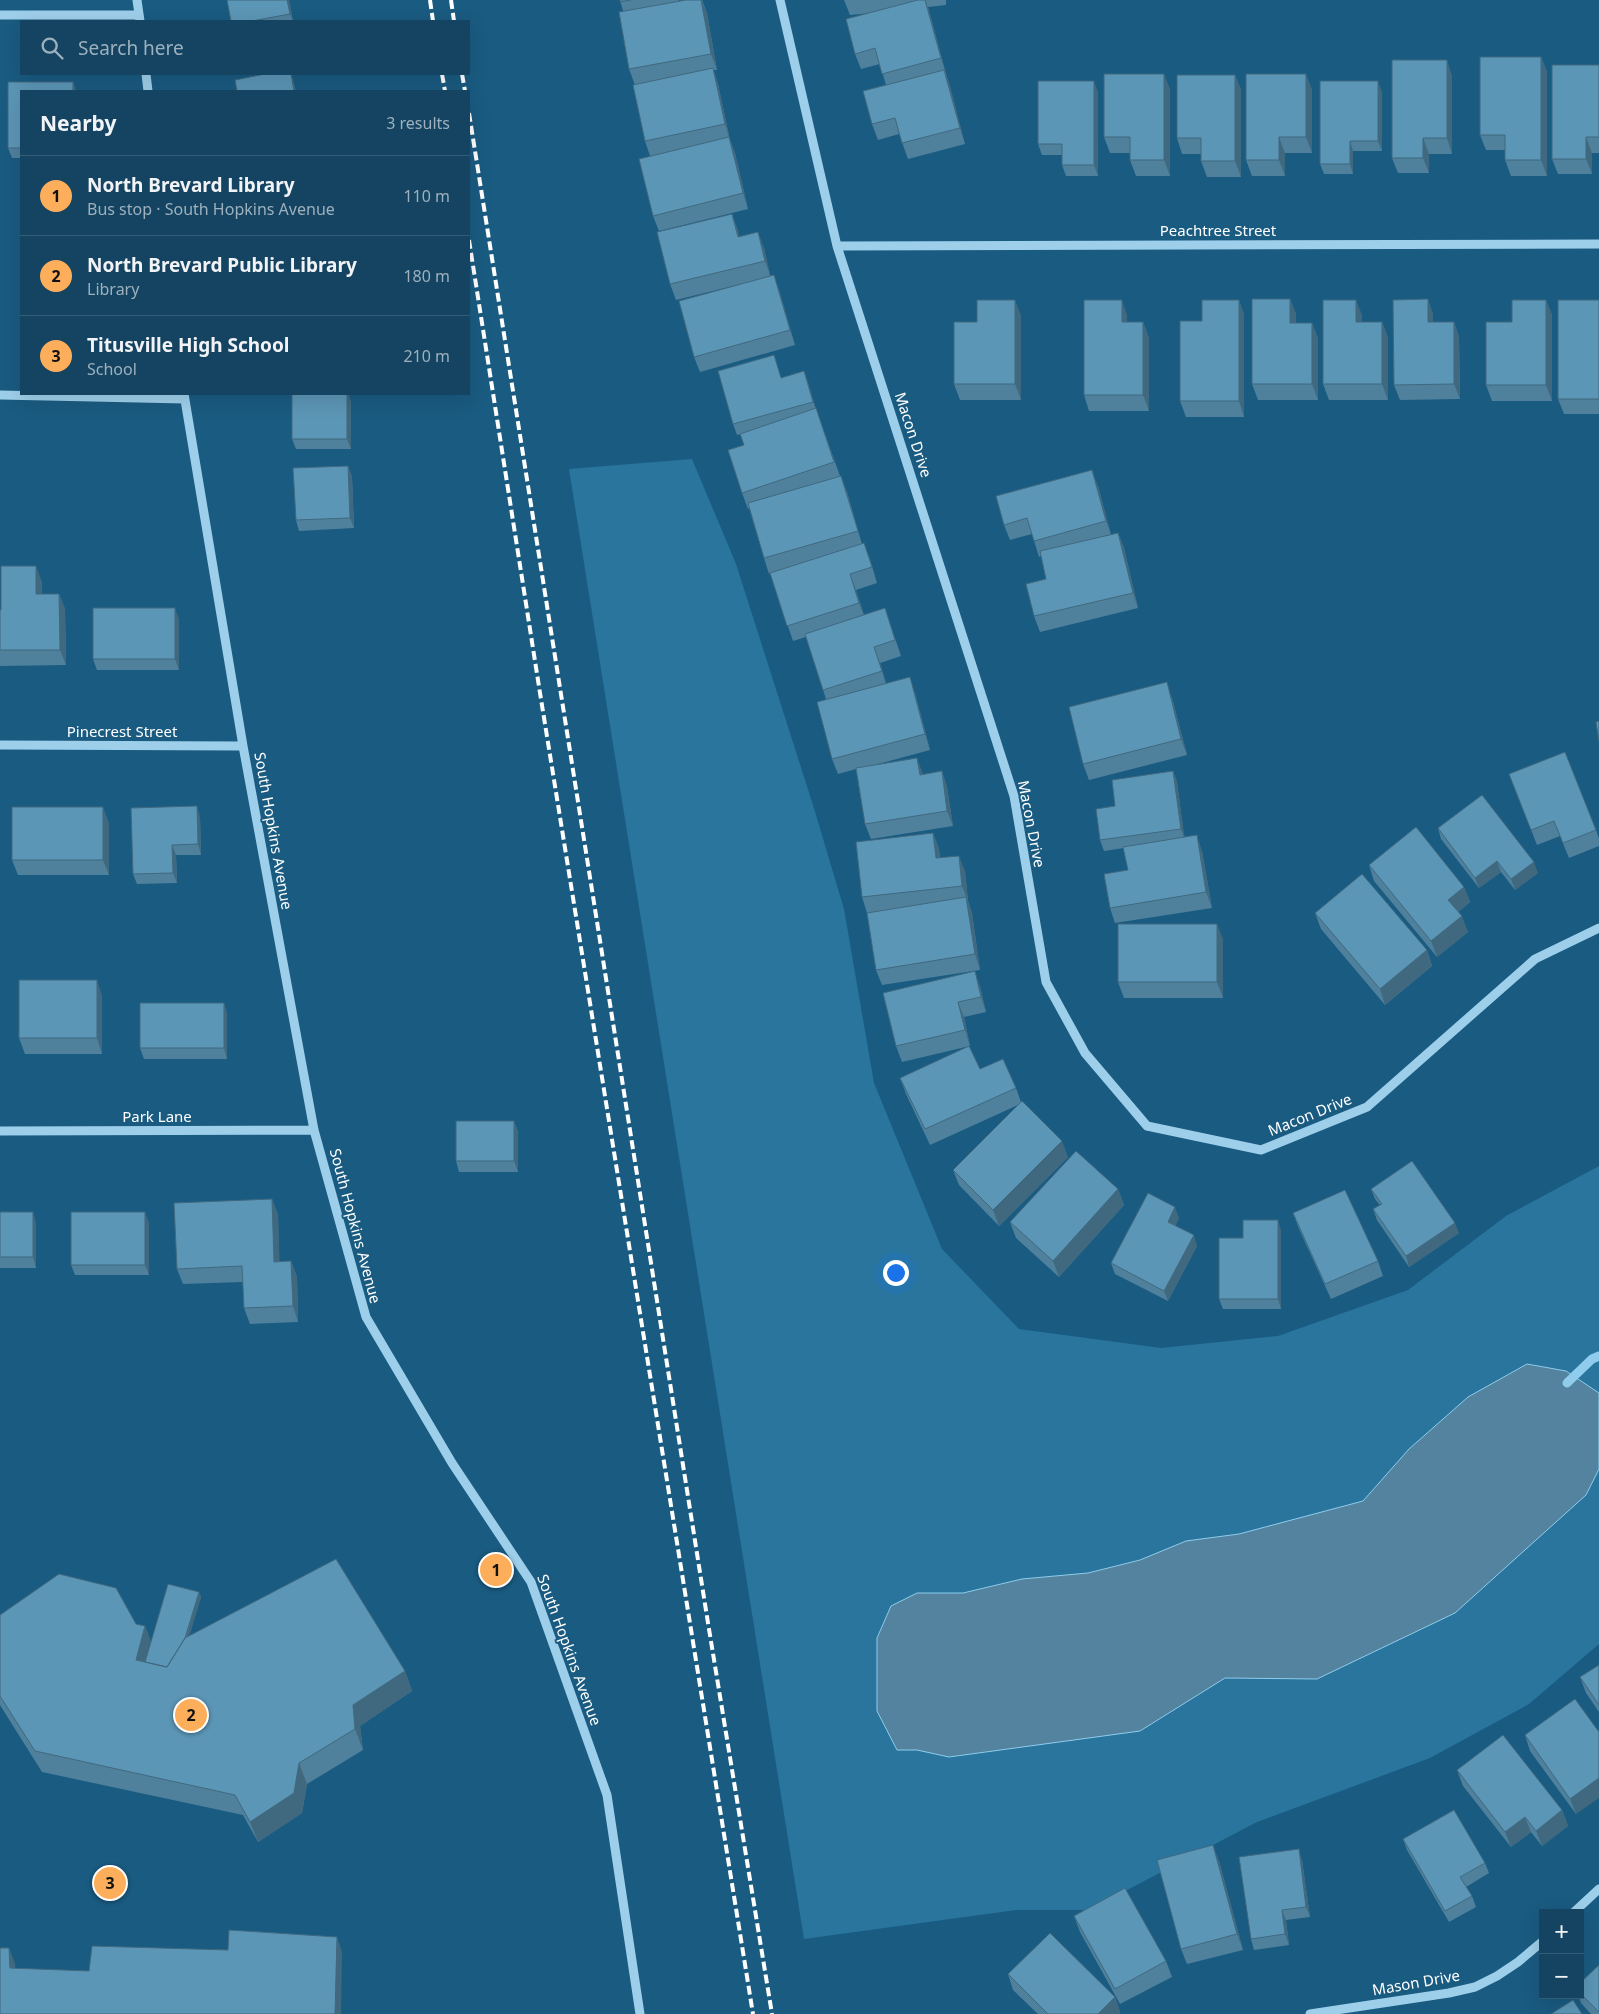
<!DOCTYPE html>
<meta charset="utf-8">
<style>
body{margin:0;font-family:"Noto Sans",sans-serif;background:#1d4b67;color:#f1f3f6}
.controls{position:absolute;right:15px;bottom:15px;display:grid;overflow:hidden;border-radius:0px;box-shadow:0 5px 20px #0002}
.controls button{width:45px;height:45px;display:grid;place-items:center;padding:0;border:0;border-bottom:1px solid #335c76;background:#144461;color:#f1f3f6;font:25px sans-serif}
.you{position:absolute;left:895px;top:1272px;width:18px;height:18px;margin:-12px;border:4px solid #fff;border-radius:50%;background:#1a73e8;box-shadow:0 0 0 8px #1a73e833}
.badge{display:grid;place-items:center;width:32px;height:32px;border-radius:50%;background:#fcae5a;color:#111;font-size:16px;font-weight:700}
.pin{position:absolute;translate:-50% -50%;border:2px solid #fff;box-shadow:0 1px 5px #0006}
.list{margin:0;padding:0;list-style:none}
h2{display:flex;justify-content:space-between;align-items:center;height:65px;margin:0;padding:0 20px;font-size:21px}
h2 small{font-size:16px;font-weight:400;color:#9db0bd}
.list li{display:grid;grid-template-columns:32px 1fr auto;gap:15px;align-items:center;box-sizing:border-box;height:80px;padding:0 20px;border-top:1px solid #335c76}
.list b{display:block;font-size:19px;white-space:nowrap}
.list p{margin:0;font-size:16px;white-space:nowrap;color:#9db0bd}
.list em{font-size:16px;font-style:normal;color:#9db0bd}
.icon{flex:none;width:28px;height:28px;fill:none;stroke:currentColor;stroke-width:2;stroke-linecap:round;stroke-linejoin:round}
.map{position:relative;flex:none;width:1599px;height:2014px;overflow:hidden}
.search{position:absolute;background:#144461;box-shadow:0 5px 20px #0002;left:20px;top:20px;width:450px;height:55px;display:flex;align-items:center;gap:12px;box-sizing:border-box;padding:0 18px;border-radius:0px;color:#9db0bd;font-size:19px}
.panel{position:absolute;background:#144461;box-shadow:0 5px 20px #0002;left:20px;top:90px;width:450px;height:305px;border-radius:0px}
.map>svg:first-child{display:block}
.green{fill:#29759e}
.water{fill:#53839e;stroke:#90cded}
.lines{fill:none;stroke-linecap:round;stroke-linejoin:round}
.stream{stroke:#90cded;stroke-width:9}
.minor{stroke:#9ecfea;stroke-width:9}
.rail{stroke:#fff;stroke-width:4;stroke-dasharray:9 4;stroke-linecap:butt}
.wall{fill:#4f819d}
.shaded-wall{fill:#40697f}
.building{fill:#5c96b6;stroke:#40697f}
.labels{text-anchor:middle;stroke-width:4;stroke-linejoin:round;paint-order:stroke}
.street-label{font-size:15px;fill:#fff;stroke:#1a5b81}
</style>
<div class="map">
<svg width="1599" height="2014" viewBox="0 0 1599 2014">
<rect width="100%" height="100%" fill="#1a5b81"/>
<path class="green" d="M692,459L736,564L813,805L844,909L874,1083L942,1249L1019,1329L1161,1348L1278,1336L1408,1290L1506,1216L1599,1166V1393L1566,1371L1527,1364L1468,1397L1409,1449L1363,1501L1239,1534L1186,1541L1140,1560L1088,1573L1022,1579L963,1593H917L891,1606L877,1638V1710L897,1750H917L950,1757L1140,1731L1225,1678L1317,1679L1586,1495L1599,1469V1644L1529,1704L1430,1758L1257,1822L1089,1910H1016L804,1939L569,469Z"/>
<path class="water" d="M1527,1364L1566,1371L1599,1393V1469L1586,1495L1455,1613L1317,1679L1225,1678L1140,1731L949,1757L917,1750H897L877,1711V1638L891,1606L917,1593H963L1022,1579L1088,1573L1140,1560L1186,1541L1239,1534L1363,1501L1409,1449L1468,1397Z"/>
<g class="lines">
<path class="stream" d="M1567,1383L1592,1359L1599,1356"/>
<path class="minor" d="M137,0L140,21
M780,0L837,246L1014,796L1046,982L1085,1053L1147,1126L1261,1150L1367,1107L1535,959L1599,928
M0,15H139
M146,74L148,91
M837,246L1599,244
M184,394L243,746L314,1130L366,1317L452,1463L531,1582L607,1795L640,2014
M0,395L185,399
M0,745L243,746
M0,1131L314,1130
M1573,1913L1599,1889
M1310,2014L1449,1993L1475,1987L1497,1976L1518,1962L1543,1941"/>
<path class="rail" d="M430,0L433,21
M451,0L454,21
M442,74L445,91
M462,74L465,91
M469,113L708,1623L772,2014
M469,240L540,693L753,2014"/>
</g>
<path class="wall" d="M289,0L293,21H231Z
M620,0H679V1L686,0H702L707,13L717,70H713L718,84L730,140L735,153L748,209L659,231L653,216L650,156L645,141L635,85L629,69L623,11Z
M844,0H946V5L928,7L965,144L908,159L899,134L878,140L872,124L886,85L880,64L861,69L855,54L872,13L850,15Z
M1541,57L1547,72V176H1511L1505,160V150H1486L1480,135Z
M1599,65V153H1592V174H1558L1552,159Z
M1235,75L1241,90V177H1207L1201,161V154H1182L1177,138Z
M1452,76V154H1429V173H1398L1392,158Z
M8,82H73L76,91H21V158H12L8,148Z
M1170,89V176H1136L1130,160V153H1110L1104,137Z
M1312,89V153H1285V176H1252L1246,160Z
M1098,92V176H1066L1062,165V155H1042L1038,144Z
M1382,92V151H1353V174H1324L1320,164Z
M732,214L739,237L764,248L770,276L779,290L795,345L700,372L694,357L737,285L676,300L670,284Z
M1290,299L1296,314V323H1312L1318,339V400H1258L1252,384Z
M1428,299L1433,315V322H1454L1459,337L1460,399L1400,400L1394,385Z
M1239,300L1244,315V417H1186L1180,401L1202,321Z
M1546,300L1552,315V401H1492L1486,385L1512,322Z
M1599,300V414H1564L1558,399Z
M1021,315V400H960L954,384L977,322Z
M1127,315V322H1143L1149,338V411H1089L1084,395Z
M1362,315V322H1382L1388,338V400H1329L1323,384Z
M774,355L781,378L804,371L816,409L840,476L847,492L862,544L870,559L877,583L856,590L864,615L885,608L901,656L880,663L886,684L915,693L930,750L871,766L923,775L942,771L947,787L953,826L871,839L865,824L856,769L838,774L832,759L826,699L806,637L793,641L770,573L769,574L764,558L749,508L748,509L742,493L744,445L748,432L737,435L733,424Z
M292,394H348L351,402V449H296L292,439Z
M348,466L352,477L354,528L299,531L296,520Z
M1098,486L1111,535L1118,533L1124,548L1138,608L1040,632L1034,616L1046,579L1041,556L1039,557L1032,534L1010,540L1004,525Z
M42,582V594H59L65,609L66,665L0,666V610Z
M179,619V670H97L93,659Z
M1172,698L1187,755L1089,780L1083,764Z
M1173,771L1177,782L1184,837L1202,851L1212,908L1115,923L1110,908L1128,870L1124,848L1104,851L1100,840L1115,806Z
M1509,774L1596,830L1599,839V846L1569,858L1560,836L1537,845Z
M200,817L201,855H176L177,883L137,884L133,874Z
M109,823V875H18L12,860Z
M1438,828L1538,873L1515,890L1501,872L1479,888L1441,839Z
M933,833L939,849L940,858L965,871L968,901L972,913L980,970L882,985L876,970L867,913L862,897Z
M1369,865L1464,887L1470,902L1458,912L1468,932L1437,957L1374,881Z
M1315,913L1427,950L1432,966L1385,1005L1321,929Z
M1223,939V998H1124L1118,982Z
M980,986L986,1012L964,1017L970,1046L902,1062L896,1046L883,993Z
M102,996V1054H25L19,1038Z
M224,1003L227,1014V1059H144L140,1048Z
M980,1069L1016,1088L1021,1102L1068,1157L999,1226L959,1185L953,1170L1018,1105L930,1145L906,1094L900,1078Z
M514,1121L518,1132V1172H459L456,1161Z
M1118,1189L1124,1205L1059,1277L1016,1238L1010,1222Z
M1371,1189L1459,1233L1409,1267L1377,1220L1373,1209L1380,1205L1375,1199Z
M272,1199L278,1215L279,1261H291L297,1277L298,1322L250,1324L244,1308L243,1282L183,1284L177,1269Z
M0,1212L36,1223V1268H0Z
M1293,1213L1378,1261L1383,1276L1331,1299L1299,1229Z
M1179,1218L1175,1226L1197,1246L1168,1301L1115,1274L1111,1263Z
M149,1223V1275H75L71,1265Z
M1281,1230V1309H1223L1219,1299L1243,1238Z
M199,1592L201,1597L189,1636L405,1671L412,1691L360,1726L363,1750L307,1784L302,1813L258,1842L243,1815L42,1772L0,1705V1615L136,1624L145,1626L151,1642Z
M1599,1665V1712L1586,1693L1580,1677Z
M1575,1699L1576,1814L1530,1751L1525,1735Z
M1457,1770L1562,1810L1568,1826L1542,1846L1531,1832L1511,1847L1463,1786Z
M1403,1839L1485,1863L1489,1873L1466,1887L1472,1896L1476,1907L1449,1922L1407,1850Z
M1302,1860L1310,1917L1286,1920L1289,1945L1254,1950L1251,1939Z
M1219,1861L1243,1950L1187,1964L1181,1949Z
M1074,1916L1166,1961L1172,1977L1120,2004L1080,1932Z
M1599,1965V2014H1591L1581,2003L1578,1995H1580V1983Z
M1008,1974L1115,1997L1120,2012L1119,2014H1038L1013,1990Z"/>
<path class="shaded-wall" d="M287,0H289L293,21L290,14Z
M701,0L707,13L717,70L711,54Z
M925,0L930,14L946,74L941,58Z
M1541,57L1547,72V176L1541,160Z
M1447,60L1452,76V154L1447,138Z
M713,68L718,84L730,140L725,124Z
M944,70L950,85L965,144L960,128Z
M291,74L293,79L296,91H294Z
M1164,74L1170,89V176L1164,160Z
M1306,74L1312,89V153L1306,137Z
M1235,75L1241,90V177L1235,161Z
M1094,81L1098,92V176L1094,165Z
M1378,81L1382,92V151L1378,141Z
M73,82L76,91H73Z
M729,137L735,153L748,209L743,193Z
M1279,137L1285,153V176L1279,160Z
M1586,137L1592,153V174L1586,159Z
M1423,138L1429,154V173L1423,158Z
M1350,141L1353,151V174L1350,164Z
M732,214L738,230L743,252L738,237Z
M758,232L764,248L771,277L765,261Z
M774,275L779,290L795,345L790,330Z
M1290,299L1296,314V339L1290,323Z
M1428,299L1433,315V338L1428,322Z
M1015,300L1021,315V400L1015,384Z
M1122,300L1127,315V338L1122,322Z
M1239,300L1244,315V417L1239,401Z
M1356,300L1362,315V338L1356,322Z
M1546,300L1552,315V401L1546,385Z
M1143,322L1149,338V411L1143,395Z
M1382,322L1388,338V400L1382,384Z
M1454,322L1459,337L1460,399L1454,384Z
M1312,323L1318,339V400L1312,384Z
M804,371L808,382L817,413L813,402Z
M347,394H348L351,402V449L347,439Z
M348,466L352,477L354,528L350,518Z
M1092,470L1098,486L1112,537L1106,521Z
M841,476L847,492L863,547L858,531Z
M1118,533L1124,548L1138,608L1133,593Z
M864,543L870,559L877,583L872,567Z
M36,566L42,582V609L36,594Z
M850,574L856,590L865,619L859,603Z
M59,594L65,609L66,665L60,650Z
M175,608L179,619V670L175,659Z
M874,647L880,663L888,687L882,671Z
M910,677L915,693L930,750L925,734Z
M1167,682L1172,698L1187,755L1181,739Z
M917,758L923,774L926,791L920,775Z
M942,771L947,787L953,826L947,811Z
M1173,771L1177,782L1185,840L1181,829Z
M197,806L200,817L201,855L198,844Z
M103,807L109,823V875L103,860Z
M933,833L939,849L941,874L936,858Z
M1197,835L1202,851L1212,908L1206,892Z
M172,845L176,855L177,883L173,873Z
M959,856L965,871L968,901L962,886Z
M1497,861L1501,872L1479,888L1475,878Z
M1534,862L1538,873L1515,890L1511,879Z
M1464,887L1470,902L1454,915L1448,900Z
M966,897L972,913L980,970L975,954Z
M1462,916L1468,932L1437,957L1431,941Z
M1217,924L1223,939V998L1217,982Z
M1427,950L1432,966L1385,1005L1380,989Z
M975,971L980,986L986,1012L981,997Z
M97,980L102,996V1054L97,1038Z
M958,1002L964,1017L970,1046L965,1030Z
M224,1003L227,1014V1059L224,1048Z
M514,1121L518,1132V1172L514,1161Z
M1062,1141L1068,1157L999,1226L993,1210Z
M1118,1189L1124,1205L1059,1277L1053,1261Z
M272,1199L278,1215L280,1277L274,1262Z
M1175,1207L1179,1218L1172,1232L1168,1222Z
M33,1212L36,1223V1268L33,1257Z
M145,1212L149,1223V1275L145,1265Z
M1278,1220L1281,1230V1309L1278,1299Z
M1455,1223L1459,1233L1409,1267L1406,1256Z
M1194,1235L1197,1246L1168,1301L1164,1291Z
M291,1261L297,1277L298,1322L293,1306Z
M199,1592L201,1597L174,1688L173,1683Z
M145,1626L153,1647L142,1675L136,1660Z
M405,1671L412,1691L360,1726L363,1750L355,1729L353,1705Z
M299,1763L307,1784L302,1813L258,1842L250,1822Z
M1599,1778V1798L1576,1814L1570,1799Z
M1562,1810L1568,1826L1542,1846L1536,1831Z
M1525,1817L1531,1832L1511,1847L1505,1832Z
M1213,1845L1219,1861L1243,1950L1237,1934Z
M1299,1849L1302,1860L1310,1917L1306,1907Z
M1282,1910L1286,1920L1289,1945L1285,1934Z
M337,1937L342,1952L341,2014H335Z
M9,1948L15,1963L16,1983L10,1968Z
M1115,1997L1120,2012L1119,2014H1098Z"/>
<path class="building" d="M227,0H287L290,14L252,21H231Z
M620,0H631L620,2Z
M686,0H701L711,54L629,69L619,12Z
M918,0H925L941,58L882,74L875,48L855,54L846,19Z
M1480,57H1541V160H1505V135H1480Z
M1392,60H1447V138H1423V158H1392Z
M1552,65H1599V137H1586V159H1552Z
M713,68L725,124L645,141L633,85Z
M944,70L960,128L902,143L895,118L872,124L863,91Z
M265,74H291L294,91H237L235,80Z
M1104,74H1164V160H1130V137H1104Z
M1246,74H1306V137H1279V160H1246Z
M1177,75H1235V161H1201V138H1177Z
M1038,81H1094V165H1062V144H1038Z
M1320,81H1378V141H1350V164H1320Z
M8,82H73V91H21V148H8Z
M729,137L743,193L653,216L639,159Z
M732,214L738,237L758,232L765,261L670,284L657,232Z
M774,275L790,330L694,357L679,301Z
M1252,299H1290V323H1312V384H1252Z
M1428,299V322H1454V384L1394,385L1393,300Z
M977,300H1015V384H954V322H977Z
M1084,300H1122V322H1143V395H1084Z
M1202,300H1239V401H1180V321H1202Z
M1323,300H1356V322H1382V384H1323Z
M1512,300H1546V385H1486V322H1512Z
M1558,300H1599V399H1558Z
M774,355L781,378L804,371L813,402L733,424L718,371Z
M292,394H347V439H292Z
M816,408L834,462L742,493L728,450L744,445L740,434Z
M348,466L350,518L296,520L293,468Z
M1092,470L1106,521L1034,541L1027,518L1004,525L996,496Z
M841,476L858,531L764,558L748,503Z
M1118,533L1133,593L1034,616L1026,584L1046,579L1040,551Z
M864,543L872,567L850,574L859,603L787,626L770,573Z
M1,566H36V594H59L60,650H0V610H1Z
M93,608H175V659H93Z
M885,608L895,640L874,647L882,671L823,690L805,634Z
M910,677L925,734L832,759L817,702Z
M1167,682L1181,739L1083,764L1069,707Z
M1599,721V741L1596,722Z
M1565,752L1596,830L1563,843L1554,821L1531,830L1509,774Z
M917,758L920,775L942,771L947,811L865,824L856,768Z
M1173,771L1181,829L1100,840L1096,809L1115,806L1112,780Z
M1482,795L1534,862L1511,879L1497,861L1475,878L1438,828Z
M197,806L198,844L172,845L173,873L133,874L131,808Z
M12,807H103V860H12Z
M1416,827L1464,887L1448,900L1462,916L1431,941L1369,865Z
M933,833L936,858L959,856L962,886L862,897L856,842Z
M1197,835L1206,892L1110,908L1104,874L1128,870L1123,847Z
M1362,874L1427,950L1380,989L1315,913Z
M966,897L975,954L876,970L867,913Z
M1118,924H1217V982H1118Z
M975,971L981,997L958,1002L965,1030L896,1046L883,993Z
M19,980H97V1038H19Z
M140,1003H224V1048H140Z
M969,1046L980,1069L1003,1059L1016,1088L925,1129L900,1078Z
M1022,1101L1062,1141L993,1210L953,1170Z
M456,1121H514V1161H456Z
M1076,1151L1118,1189L1053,1261L1010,1222Z
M1412,1161L1455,1223L1406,1256L1373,1209L1382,1204L1371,1189Z
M1345,1190L1378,1261L1325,1284L1293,1213Z
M1148,1193L1175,1207L1168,1222L1194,1235L1164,1291L1111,1263Z
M272,1199L274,1262L291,1261L293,1306L244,1308L242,1266L177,1269L174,1203Z
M0,1212H33V1257H0Z
M71,1212H145V1265H71Z
M1243,1220H1278V1299H1219V1238H1243Z
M336,1559L405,1671L353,1705L355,1729L299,1763L294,1793L250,1822L235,1795L35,1751L0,1696V1615L59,1574L116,1588L136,1624L145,1626L136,1660L167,1667L185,1638Z
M168,1584L199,1592L185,1638L167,1667L145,1662Z
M1599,1665V1705L1580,1677Z
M1575,1699L1599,1732V1778L1570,1799L1525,1735Z
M1503,1735L1562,1810L1536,1831L1525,1817L1505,1832L1457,1770Z
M1454,1810L1485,1863L1460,1877L1472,1896L1445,1911L1403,1839Z
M1213,1845L1237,1934L1181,1949L1157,1860Z
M1299,1849L1306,1907L1282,1910L1285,1934L1251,1939L1239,1857Z
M1125,1888L1166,1961L1115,1989L1074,1916Z
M229,1930L337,1937L335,2014H0V1948H9L10,1968L89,1971L92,1946L228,1950Z
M1050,1933L1115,1997L1098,2014H1048L1008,1974Z
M1599,1965V2012L1580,1993V1983Z
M1573,2000L1582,2014H1551Z"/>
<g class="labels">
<g class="street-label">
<text x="1218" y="236">Peachtree Street</text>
<text transform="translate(913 435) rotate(72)" y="5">Macon Drive</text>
<text x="122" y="737">Pinecrest Street</text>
<text transform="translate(1031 824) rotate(79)" y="5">Macon Drive</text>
<text transform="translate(273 831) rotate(80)" y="5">South Hopkins Avenue</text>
<text transform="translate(1310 1115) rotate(-22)" y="5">Macon Drive</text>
<text x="157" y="1122">Park Lane</text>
<text transform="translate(355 1226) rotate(75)" y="5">South Hopkins Avenue</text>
<text transform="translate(569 1650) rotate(70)" y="5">South Hopkins Avenue</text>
<text transform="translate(1416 1983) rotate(-10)" y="5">Mason Drive</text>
</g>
</g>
</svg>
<div class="controls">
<button>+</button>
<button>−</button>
</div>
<div class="you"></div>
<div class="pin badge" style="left:496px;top:1570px">1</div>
<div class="pin badge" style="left:191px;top:1715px">2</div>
<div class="pin badge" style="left:110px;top:1883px">3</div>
<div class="search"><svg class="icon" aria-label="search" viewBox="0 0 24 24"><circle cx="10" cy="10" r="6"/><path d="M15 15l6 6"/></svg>Search here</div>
<section class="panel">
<h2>Nearby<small>3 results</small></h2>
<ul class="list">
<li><span class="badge">1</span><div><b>North Brevard Library</b><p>Bus stop · South Hopkins Avenue</p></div><em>110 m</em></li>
<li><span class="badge">2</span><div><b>North Brevard Public Library</b><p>Library</p></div><em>180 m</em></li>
<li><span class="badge">3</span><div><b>Titusville High School</b><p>School</p></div><em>210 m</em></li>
</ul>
</section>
</div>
